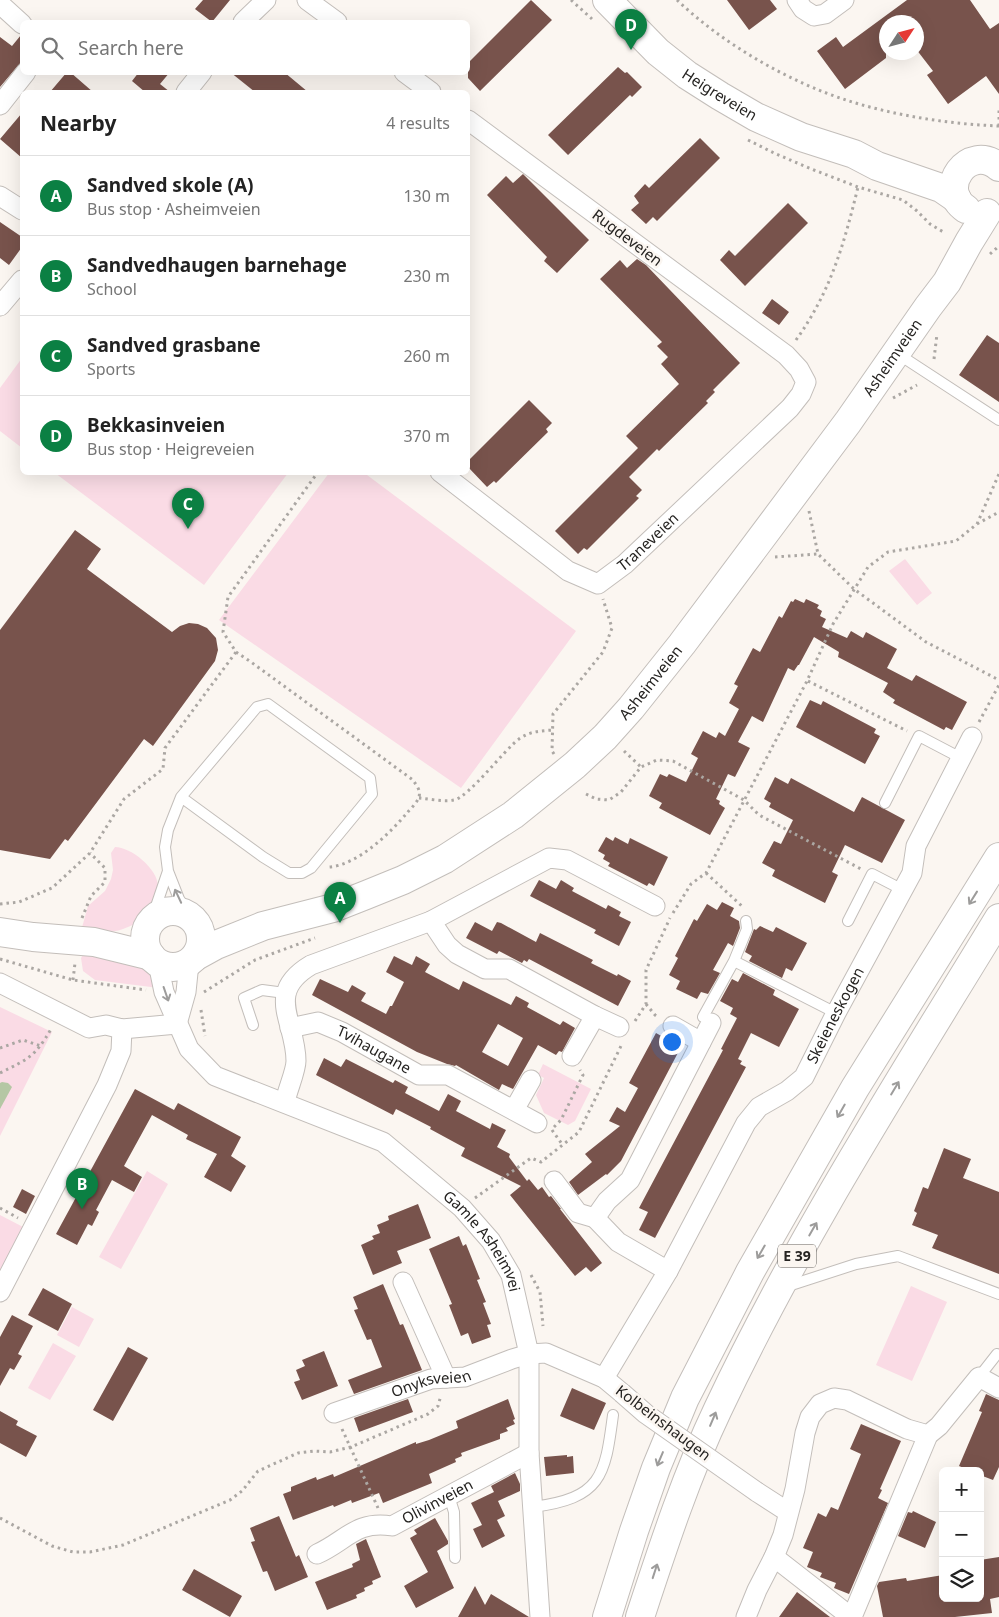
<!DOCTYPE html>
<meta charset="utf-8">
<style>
body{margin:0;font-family:"Noto Sans",sans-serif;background:#f6f6f6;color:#222}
.controls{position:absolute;right:15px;bottom:15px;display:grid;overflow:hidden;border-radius:8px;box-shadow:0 5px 20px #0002}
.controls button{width:45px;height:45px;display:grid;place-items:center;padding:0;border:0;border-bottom:1px solid #e0e0e0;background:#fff;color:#222;font:25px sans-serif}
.compass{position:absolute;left:879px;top:15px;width:45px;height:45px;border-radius:50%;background:#fff;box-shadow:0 5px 20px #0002;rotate:54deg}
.you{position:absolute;left:671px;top:1041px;width:18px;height:18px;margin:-12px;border:4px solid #fff;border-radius:50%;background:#1a73e8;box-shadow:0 0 0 8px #1a73e833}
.badge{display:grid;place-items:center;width:32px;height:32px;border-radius:50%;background:#0b8043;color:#fff;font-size:16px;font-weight:700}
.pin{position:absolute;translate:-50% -41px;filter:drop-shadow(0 1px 2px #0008)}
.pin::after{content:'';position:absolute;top:26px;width:18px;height:15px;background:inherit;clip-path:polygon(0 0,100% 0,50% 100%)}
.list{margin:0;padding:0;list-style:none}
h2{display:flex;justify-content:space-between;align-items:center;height:65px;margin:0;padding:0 20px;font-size:21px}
h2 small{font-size:16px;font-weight:400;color:#767676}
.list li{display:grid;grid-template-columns:32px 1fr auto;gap:15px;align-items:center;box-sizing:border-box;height:80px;padding:0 20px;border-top:1px solid #e0e0e0}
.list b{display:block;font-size:19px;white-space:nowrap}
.list p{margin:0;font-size:16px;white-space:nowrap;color:#767676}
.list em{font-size:16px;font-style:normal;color:#767676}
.icon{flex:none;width:28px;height:28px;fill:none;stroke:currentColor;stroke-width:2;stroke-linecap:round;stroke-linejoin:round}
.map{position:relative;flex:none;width:999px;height:1617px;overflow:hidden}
.search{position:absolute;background:#fff;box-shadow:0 5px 20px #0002;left:20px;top:20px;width:450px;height:55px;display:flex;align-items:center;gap:12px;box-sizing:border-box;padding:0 18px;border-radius:8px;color:#767676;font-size:19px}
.panel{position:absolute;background:#fff;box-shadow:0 5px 20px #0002;left:20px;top:90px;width:450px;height:385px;border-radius:8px}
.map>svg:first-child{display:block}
.green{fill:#fadbe5}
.water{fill:#b5c7a4}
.building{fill:#78534c;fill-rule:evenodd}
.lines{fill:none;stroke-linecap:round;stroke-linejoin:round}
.service-casing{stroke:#c3beba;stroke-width:12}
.minor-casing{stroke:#c3beba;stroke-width:21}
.secondary-casing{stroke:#c3beba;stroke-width:30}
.motorway-casing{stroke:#c3beba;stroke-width:30}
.path{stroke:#aba7a3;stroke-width:3;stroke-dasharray:2.5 4;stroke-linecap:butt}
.service{stroke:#fff;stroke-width:10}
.minor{stroke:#fff;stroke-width:19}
.secondary{stroke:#fff;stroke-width:28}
.motorway{stroke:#fff;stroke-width:28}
.minor-bridge-casing{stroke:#c3beba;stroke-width:21;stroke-linecap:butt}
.minor-bridge{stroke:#fff;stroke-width:19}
.oneway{stroke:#9d9c9b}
.labels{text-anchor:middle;stroke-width:5;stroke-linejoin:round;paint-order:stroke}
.shield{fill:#fbf6f1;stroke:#65625f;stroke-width:1}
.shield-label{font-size:14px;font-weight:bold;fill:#252321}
.street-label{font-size:15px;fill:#252321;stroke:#fbf6f1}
</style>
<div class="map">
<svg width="999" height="1617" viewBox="0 0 999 1617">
<rect width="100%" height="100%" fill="#fbf6f1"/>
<path class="green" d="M22,358V448L0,431V388Z
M363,472L576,631L461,788L219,620L329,473Z
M55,473H288L204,585Z
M905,559L932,593L917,605L889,571Z
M115,847C131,847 158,869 158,886C158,889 155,894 154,897C150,913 139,924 123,929C110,934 95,931 81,931L88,906L105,891L111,879L113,870L111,853Z
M85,952L144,968L153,977L159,988L95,980L83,971L81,958Z
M0,1007L52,1032L0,1136Z
M543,1064L591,1089L575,1121L568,1125L544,1113L536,1095L544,1078L538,1075Z
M147,1171L168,1184L121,1269L99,1257Z
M0,1215L25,1228L0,1273Z
M911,1286L947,1302L912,1381L876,1365Z
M72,1307L94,1319L79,1347L57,1335Z
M53,1343L76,1356L50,1400L28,1388Z"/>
<path class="water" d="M2,1082L8,1083L12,1087L0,1109V1083Z"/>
<path class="building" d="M203,0H230L212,22L195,9Z
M531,0L552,20L480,91L468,78V63Z
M727,0H770L777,9L749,30Z
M907,0H970L990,29L999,23V94L986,76L948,104L927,75L933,71L916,49V22H886V58L845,89L817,51L836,37L843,47Z
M21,35H22V61L0,87V37L12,46Z
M618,67L625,73L627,72L642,87L632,97L630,95L568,155L548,135Z
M67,72H70L93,92H50Z
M139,72H170L160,84L170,92H145L132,81Z
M230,72H284L308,92H255Z
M22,113V158L0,139Z
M700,138L720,158L657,221L653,217L646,224L631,210L639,203L634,196L645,184L649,188Z
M523,174L589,240L557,273L544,261L547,257L487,195L506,176L513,183Z
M788,203L808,223L745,286L720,260L729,250L735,256Z
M0,222L22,237V247L9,265L0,258Z
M637,259L646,265L740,363L713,390L715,392L706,401L708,403L659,451L657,449L629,477L642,490L636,496L639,498L587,550L584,548L578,554L555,531L638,448L626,436L679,384L661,364L668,357L657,346L662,342L600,279L620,260L627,268Z
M772,299L789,312L779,325L762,313Z
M987,335L999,343V402L959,375Z
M529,400L552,423L546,429L548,432L496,483L494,481L487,487L468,467V461Z
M75,530L101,549L87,569L172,632L180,626L189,623L198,624L207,628L216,638L218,650L215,661L153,746L144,739L68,841L65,839L50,859L0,850V630Z
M795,599L804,603L806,599L819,605L817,608L822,611L820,616L826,619L822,627L847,638L851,631L863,638L866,632L897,649L887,668L912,681L916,675L967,702L952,730L946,727L944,730L893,703L895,700L883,692L888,683L838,657L839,652L814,637L799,665H798L794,671L788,668L763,722L752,716L738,742L750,748L735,777L728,774L716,799L720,801L719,804L725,808L710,835L659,808L662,803L649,796L660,774L667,777L669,774L686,782L698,758L691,754L703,731L716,738L719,732L725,736L739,709L729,703L738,686L734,684L753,648L760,652L779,616L782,618L791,601L793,602Z
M810,700L821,705L823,701L876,729L874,733L880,736L865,764L796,727Z
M775,777L788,784L791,778L854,812L862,797L905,820L882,863L845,845L832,872L838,875L825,903L772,876L775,870L762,863L774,841L781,844L793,820L769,807L771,803L764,799Z
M606,837L613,841L615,837L628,844L630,838L668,857L654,886L649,883L647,886L608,866L610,863L603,859L605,855L598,851Z
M539,880L556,889L561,880L574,888L572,891L606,909L608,905L621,912L619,916L631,922L619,946L594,933L596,930L530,896Z
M722,902L734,908L730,916L739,921L740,928L733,946L728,943L713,970L720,973L708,994L701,992L697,999L676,989L680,981L669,975L678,958L675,956L694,919L697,921L707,904L717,910Z
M475,922L492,931L497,922L501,923L536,942L540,933L593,960L591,963L617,976L618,974L631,981L618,1006L529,959L527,962L524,960L522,963L499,951L497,954L466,938Z
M760,926L773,932L776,927L807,943L792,971L786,968L782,978L749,961L752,956L745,952L754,929L756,930Z
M394,956L412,965L416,956L430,964L425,972L459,990L463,981L511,1005L516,996L529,1003L527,1007L560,1025L563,1021L575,1028L562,1052L559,1051L556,1055L538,1045L513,1089L502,1084L499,1090L456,1065L455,1066L447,1064L417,1052L312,995L320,979L348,992L352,985L366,993L361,1001L386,1014L390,1006H392L404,982L386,972ZM498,1024L523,1038L508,1066L482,1052Z
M743,973L775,990L773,995L799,1009L779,1047L751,1033L738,1059L742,1061L740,1064L746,1067L655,1238L639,1230L648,1212L639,1208L723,1050L721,1049L737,1018L730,1014L733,1008L720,1001L732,979L738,982Z
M656,1033L681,1047L621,1161L607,1175L606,1174L578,1195L569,1182L592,1162L585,1154L620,1126L609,1121L617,1107L625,1112L638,1088L629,1083Z
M324,1058L341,1067L346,1059L393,1083L395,1080L408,1087L405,1093L439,1111L448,1094L461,1101L456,1111L490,1129L492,1123L506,1130L497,1147L510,1154L509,1157L527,1181L529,1179L538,1190L542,1187L549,1197L551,1196L561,1209H560L602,1263L591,1272L586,1267L575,1276L510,1195L521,1186L461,1156L465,1148L430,1129L431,1127L396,1109L393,1115L316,1075Z
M135,1089L174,1110L178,1103L241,1137L231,1156L246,1166L231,1192L204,1177L217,1154L186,1139L188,1135L152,1115L124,1166L142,1177L134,1192L112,1180L96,1210L99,1212L92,1226L88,1224L77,1245L56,1234Z
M944,1148L971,1159L963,1178L999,1192V1274L932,1248L938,1235L912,1225L917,1213L914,1211L923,1187L928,1189Z
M22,1189L35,1196L26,1214L13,1207Z
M418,1204L431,1238L397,1251L402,1263L373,1275L361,1245L374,1239L372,1236L380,1233L377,1225L389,1220L388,1216Z
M459,1236L463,1246L466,1244L480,1279L477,1280L486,1302L483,1303L491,1324L487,1325L491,1337L472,1344L468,1333L461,1336L449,1305L452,1304L429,1249Z
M383,1284L400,1325L403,1324L422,1370L354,1394L348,1380L382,1367L371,1339L367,1340L354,1310L358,1309L353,1297Z
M43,1288L72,1304L58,1331L28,1315Z
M12,1315L33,1326L18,1354L22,1356L14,1370L10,1368L0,1386V1337Z
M128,1347L148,1358L113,1421L93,1410Z
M324,1351L338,1386L302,1400L294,1382L300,1380L296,1370L305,1366L302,1360Z
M572,1388L606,1403L594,1430L560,1416Z
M986,1394L999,1400V1467L993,1480L980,1475V1471H971L959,1466L982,1412L979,1411Z
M408,1399L413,1412L359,1432L354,1418Z
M508,1399L515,1419L513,1420L515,1424L506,1428L508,1431L500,1434V1439L461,1453L462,1456L455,1459L456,1462L429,1474L432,1483L383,1503L379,1493L352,1503L351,1500L334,1507L333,1505L293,1520L283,1494L291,1491V1487L316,1477L317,1480L333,1474L334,1477L416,1442V1444L429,1440L458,1428L456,1421Z
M0,1411L18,1421L16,1425L37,1436L26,1457L0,1443Z
M861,1424L901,1441L880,1489L882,1490L878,1498L888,1503L849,1594L834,1588L836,1583L820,1577L822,1573L807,1567L813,1552L803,1548L818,1513L826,1517L831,1507L838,1510L861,1454L850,1449Z
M567,1455V1457L573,1456L574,1473L546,1476L544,1457Z
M515,1473L520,1484V1491L498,1501L505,1516L497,1520L505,1536L482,1548L473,1529L482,1525L471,1503L494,1492L491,1486Z
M913,1511L936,1522L925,1548L898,1536L908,1512L912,1513Z
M279,1516L296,1557L299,1555L308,1577L275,1591L267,1571L263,1572L251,1542L255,1541L250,1528Z
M435,1518L448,1541V1544L437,1551L454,1588L416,1608L404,1586L428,1572L410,1538L417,1534L414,1530Z
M366,1539L381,1577L372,1581L373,1584L364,1588L365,1591L356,1595L357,1598L327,1610L315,1582L353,1567L352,1564L360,1560L356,1544Z
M999,1557V1597L990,1599L992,1613L955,1617H883L877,1586L879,1582L906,1578L907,1581L943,1575V1598H980V1560Z
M194,1569L242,1596L230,1617L182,1590Z
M475,1586L485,1605L491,1594L529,1617H458Z
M797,1592L805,1598L830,1617H779Z"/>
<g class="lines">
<g class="service-casing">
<path id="service" d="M898,354L999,420
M181,797L263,857L289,873H302L311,868L372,794L370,778L268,704L257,707L181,797L168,830L165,847L168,871L179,899L192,919
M885,803L919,736L961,758
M151,921L168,871
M848,921L872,874L903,890
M734,961L836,1013
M703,1017L734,961L747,929L746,921
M253,1025L244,998L262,990L285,993
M785,1287L856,1264L898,1256L999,1294
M979,1377L997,1354
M449,1496L454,1512L455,1558
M533,1507C601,1498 605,1477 613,1415"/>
</g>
<g class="minor-casing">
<g id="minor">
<path d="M307,0L337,22"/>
<path d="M797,0L803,9L814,16L825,14L844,0"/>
<path d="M0,4L22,24"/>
<path d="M243,22L266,0"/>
<path d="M404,72L431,92"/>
<path d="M186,92L202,72"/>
<path d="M0,105L26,72"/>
<path d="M0,196L22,210"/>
<path d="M0,306L22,280"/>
<path id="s1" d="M440,472L568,571L598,584L625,564L790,408L801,394L806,382L799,369L786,355L468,120"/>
<path d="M431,921L447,945L457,954L485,969H509L595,1016L619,1027"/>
<path id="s2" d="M158,963L164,992L189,1049L215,1076L383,1142L462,1208L491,1241L511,1275L529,1354V1453L540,1617"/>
<path d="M0,983L89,1028L106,1025L122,1029L177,1024"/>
<path d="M177,1024L186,992L189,963"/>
<path d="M673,1026L701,1042"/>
<path id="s3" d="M290,1028L318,1022L342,1032L419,1075H448L537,1123"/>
<path d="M572,1056L595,1016"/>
<path d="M285,1102C287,1091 296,1071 296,1061C296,1021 264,993 311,965L431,921L549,858L567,860L655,906"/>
<path d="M514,1110L531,1080"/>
<path d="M554,1181L578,1213L595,1218"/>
<path d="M668,1271L618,1242L595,1218L607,1201L630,1180L711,1023"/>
<path d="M403,1282L446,1378"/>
<path d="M0,1292L107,1085L121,1051L122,1029"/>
<path id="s4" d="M604,1378L668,1271L746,1123L759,1107L787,1091L804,1077L836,1013L912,873L916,846L972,737"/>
<path id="s5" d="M334,1413L431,1379L465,1377L512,1359L529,1354L546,1353L604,1378L622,1393"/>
<path d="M757,1492L788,1512"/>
<path id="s6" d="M317,1554C346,1541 356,1520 392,1526L529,1453"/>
<path d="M774,1557L851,1617"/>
<path d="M746,1617L757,1590L774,1557L783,1535L795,1489L805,1433L810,1417L820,1404L834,1398L847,1400L907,1429L928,1435L939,1426L979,1377L999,1388"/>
<path d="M852,1617L928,1435"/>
</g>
</g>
<g class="secondary-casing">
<g id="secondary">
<path id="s7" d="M607,0L658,52L687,75L720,96L756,117L801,137L854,154L877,166L941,188L957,199"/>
<path d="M966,209C936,189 968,142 999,167"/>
<circle cx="173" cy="939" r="28"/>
<path d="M0,932L33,937L94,942L151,956"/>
<path id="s8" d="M196,956L216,945L263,926L333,908L366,895L403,880L445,859L513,815L575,765L605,737L631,708L682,644L848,422L928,307L947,282L969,242L987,213"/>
</g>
</g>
<g class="motorway-casing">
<path id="motorway" d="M607,1617L634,1531L656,1468L685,1398L750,1272L855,1088L999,857
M640,1617C663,1547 686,1476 718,1409C798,1239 901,1079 999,918"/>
</g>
<path class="path" d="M571,0L592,19
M677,0C723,44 789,82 849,101C897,116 949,124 999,126
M999,126V107
M748,140L776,154L814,170L858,187L903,200L917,211L930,224L945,233
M990,254L999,246
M796,340C831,291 844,244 858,187
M934,359L937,334
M893,398L917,385
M406,472H411
M809,511L818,554L854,589L926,642L999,680
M977,524L999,512
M775,557L818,554
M236,652L251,662L413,780C416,785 421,790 419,797C417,803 411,808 407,813C390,833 358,865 329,867
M808,681L907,731
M979,722L999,685
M624,751L641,767
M554,754L552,751L553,714L603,652L612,628L603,599
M586,794L596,799L609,800L621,792L641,767L657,760L673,761L744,800L759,815L861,869
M419,798C430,799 443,802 454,800C469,797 504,750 519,739C530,731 541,731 553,730
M706,873L744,908
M0,904L19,902L52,888L90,853L124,799L163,769L165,748L236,652L223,632L228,597L318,472
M673,913L691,884L706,873L807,681L833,624L868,567L888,552L956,541L977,524L999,474
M82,918L91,896L105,882V868L90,853
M0,959L73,980L146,990
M73,980L75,963
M204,992L255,960L315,938
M646,1004L655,1015L659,1018
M201,1010L205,1036
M635,1021L646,1004V970L670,918
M0,1048L23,1040L41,1046
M0,1073C28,1059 35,1057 51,1029
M554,1127L561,1120L583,1075L580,1070
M552,1130L562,1144
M475,1198L531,1158L541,1162L579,1132L622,1044
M0,1208L18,1218
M531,1275L540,1292L543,1326
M342,1429L378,1508
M0,1518L52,1546L73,1552H90L123,1545L230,1500L242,1491L258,1471L298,1453L314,1451L330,1452L351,1447L428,1414L438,1406L441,1395"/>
<use href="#service" class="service"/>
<use href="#minor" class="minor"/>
<use href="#secondary" class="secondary"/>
<use href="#motorway" class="motorway"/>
<g class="minor-bridge-casing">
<path id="minor-bridge" d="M622,1393L646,1414L757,1492"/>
</g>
<use href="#minor-bridge" class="minor-bridge"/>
</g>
<defs><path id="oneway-shaft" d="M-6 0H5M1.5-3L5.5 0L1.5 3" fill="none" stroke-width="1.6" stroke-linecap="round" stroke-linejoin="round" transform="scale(1.25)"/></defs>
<g class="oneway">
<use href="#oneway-shaft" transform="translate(178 896) rotate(-115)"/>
<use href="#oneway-shaft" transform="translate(973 898) rotate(122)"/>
<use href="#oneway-shaft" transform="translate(166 994) rotate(71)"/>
<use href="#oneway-shaft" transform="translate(895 1088) rotate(-59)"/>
<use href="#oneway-shaft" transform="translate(841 1111) rotate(120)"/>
<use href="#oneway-shaft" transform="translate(813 1229) rotate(-60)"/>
<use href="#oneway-shaft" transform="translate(761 1252) rotate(120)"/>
<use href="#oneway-shaft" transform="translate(713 1419) rotate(-67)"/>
<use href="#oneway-shaft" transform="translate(660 1459) rotate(113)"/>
<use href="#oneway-shaft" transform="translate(655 1571) rotate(-72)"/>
</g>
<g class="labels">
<rect class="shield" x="778" y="1244.5" width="38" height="23" rx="4"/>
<g class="shield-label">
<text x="797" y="1261">E 39</text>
</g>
<g class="street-label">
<text dy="5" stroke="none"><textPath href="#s7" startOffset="148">Heigreveien</textPath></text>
<text transform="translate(627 238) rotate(37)" y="5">Rugdeveien</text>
<text dy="5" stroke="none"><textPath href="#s8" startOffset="946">Asheimveien</textPath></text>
<text dy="5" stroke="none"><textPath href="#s1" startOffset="260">Traneveien</textPath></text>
<text dy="5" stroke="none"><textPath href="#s8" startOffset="541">Asheimveien</textPath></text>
<text dy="5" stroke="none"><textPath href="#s4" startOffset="436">Skeieneskogen</textPath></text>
<text dy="5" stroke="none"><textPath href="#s3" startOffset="91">Tvihaugane</textPath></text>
<text dy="5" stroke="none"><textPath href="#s2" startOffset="452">Gamle Asheimvei</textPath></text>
<text dy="5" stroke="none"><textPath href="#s5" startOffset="102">Onyksveien</textPath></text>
<text transform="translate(663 1423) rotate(37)" y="5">Kolbeinshaugen</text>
<text dy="5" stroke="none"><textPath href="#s6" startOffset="134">Olivinveien</textPath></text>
</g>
</g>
</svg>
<div class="controls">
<button>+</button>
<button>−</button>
<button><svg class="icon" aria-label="layers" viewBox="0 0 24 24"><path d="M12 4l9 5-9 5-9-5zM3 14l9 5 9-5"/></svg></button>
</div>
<svg class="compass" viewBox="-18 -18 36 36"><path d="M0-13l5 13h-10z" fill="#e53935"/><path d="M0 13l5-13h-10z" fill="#767676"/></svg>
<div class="you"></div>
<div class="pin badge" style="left:340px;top:923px">A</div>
<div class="pin badge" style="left:82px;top:1209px">B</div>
<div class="pin badge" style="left:188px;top:529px">C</div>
<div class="pin badge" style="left:631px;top:50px">D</div>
<div class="search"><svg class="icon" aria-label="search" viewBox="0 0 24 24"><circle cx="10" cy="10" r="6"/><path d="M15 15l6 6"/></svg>Search here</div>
<section class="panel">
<h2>Nearby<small>4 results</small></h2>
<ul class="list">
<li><span class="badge">A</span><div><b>Sandved skole (A)</b><p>Bus stop · Asheimveien</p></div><em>130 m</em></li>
<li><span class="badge">B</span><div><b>Sandvedhaugen barnehage</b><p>School</p></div><em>230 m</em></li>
<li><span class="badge">C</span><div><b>Sandved grasbane</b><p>Sports</p></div><em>260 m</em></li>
<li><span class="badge">D</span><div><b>Bekkasinveien</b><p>Bus stop · Heigreveien</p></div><em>370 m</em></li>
</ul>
</section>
</div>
